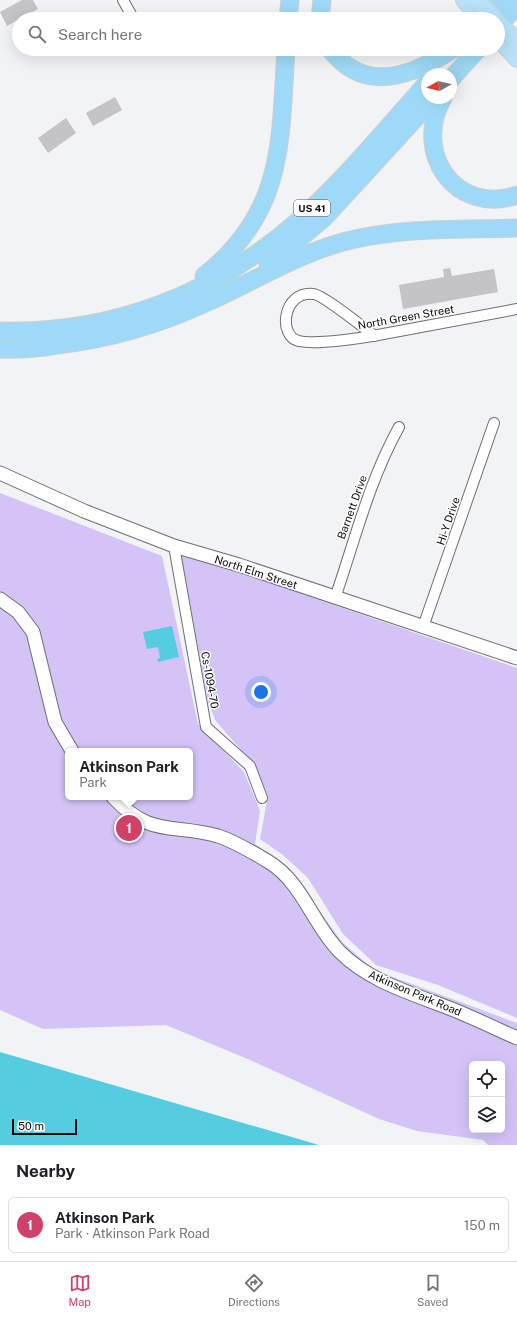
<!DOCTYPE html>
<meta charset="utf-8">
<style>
body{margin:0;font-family:"Public Sans",sans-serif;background:#f2f2f2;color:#202124}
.controls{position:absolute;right:12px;bottom:12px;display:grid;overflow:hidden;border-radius:6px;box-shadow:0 4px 16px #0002}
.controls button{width:36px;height:36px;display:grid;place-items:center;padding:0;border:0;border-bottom:1px solid #e0e0e0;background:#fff;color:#202124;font:20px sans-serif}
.compass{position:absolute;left:421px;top:68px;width:36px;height:36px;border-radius:50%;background:#fff;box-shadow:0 4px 16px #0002;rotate:262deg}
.scale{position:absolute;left:12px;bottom:10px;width:65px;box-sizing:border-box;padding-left:4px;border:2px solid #0b0b0c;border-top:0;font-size:11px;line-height:14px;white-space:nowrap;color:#0b0b0c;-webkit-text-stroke:3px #fff;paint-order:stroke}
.you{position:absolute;left:261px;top:692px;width:14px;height:14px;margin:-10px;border:3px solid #fff;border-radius:50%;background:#1a73e8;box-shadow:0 0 0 6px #1a73e833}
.badge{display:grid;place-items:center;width:26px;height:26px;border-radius:50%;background:#cf4169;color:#fff;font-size:13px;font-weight:700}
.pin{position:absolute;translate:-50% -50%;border:2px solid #fff;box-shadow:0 1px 4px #0006}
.popup{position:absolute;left:65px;top:748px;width:128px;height:52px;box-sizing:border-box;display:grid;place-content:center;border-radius:6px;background:#fff;filter:drop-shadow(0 1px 3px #0005);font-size:13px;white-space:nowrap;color:#757577}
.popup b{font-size:15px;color:#202124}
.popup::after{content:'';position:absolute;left:50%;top:100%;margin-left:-8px;border:8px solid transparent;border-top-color:#fff}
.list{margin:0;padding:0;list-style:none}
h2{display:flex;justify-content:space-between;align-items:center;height:52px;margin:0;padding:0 16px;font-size:17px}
h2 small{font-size:13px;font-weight:400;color:#757577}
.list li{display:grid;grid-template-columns:26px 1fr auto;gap:12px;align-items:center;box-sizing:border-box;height:56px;margin:0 8px 8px;padding:0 8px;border:1px solid #e0e0e0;border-radius:6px}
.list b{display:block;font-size:15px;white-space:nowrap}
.list p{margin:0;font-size:13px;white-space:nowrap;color:#757577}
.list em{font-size:13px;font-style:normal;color:#757577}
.icon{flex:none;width:22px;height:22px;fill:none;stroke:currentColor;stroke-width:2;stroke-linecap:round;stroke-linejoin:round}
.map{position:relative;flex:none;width:517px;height:1145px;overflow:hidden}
.search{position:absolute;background:#fff;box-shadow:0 4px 16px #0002;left:12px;right:12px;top:12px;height:44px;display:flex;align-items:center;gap:10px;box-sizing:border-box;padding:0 14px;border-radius:22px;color:#757577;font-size:15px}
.sheet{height:116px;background:#fff}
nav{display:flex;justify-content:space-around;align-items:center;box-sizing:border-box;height:56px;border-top:1px solid #e0e0e0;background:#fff;font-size:11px;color:#757577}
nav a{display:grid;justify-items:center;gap:2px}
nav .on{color:#cf4169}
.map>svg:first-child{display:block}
.green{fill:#d3c3f7;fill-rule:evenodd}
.water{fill:#53cddf}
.building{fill:#c4c4c7}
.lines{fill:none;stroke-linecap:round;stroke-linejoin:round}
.minor-casing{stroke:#6d6f72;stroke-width:12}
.tertiary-casing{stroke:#6d6f72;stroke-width:15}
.primary-casing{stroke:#cecece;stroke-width:18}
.trunk-casing{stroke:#cecece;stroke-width:19}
.minor{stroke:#fff;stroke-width:10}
.tertiary{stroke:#fff;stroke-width:13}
.primary{stroke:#b6e3fa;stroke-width:16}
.trunk{stroke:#9edaf8;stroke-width:17}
.primary-bridge-casing{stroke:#cecece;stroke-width:18;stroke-linecap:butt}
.primary-bridge{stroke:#b6e3fa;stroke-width:16}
.labels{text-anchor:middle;stroke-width:3;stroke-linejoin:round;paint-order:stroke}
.shield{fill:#fff;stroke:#545455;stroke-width:1}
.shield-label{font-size:10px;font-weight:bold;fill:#0b0b0c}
.street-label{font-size:11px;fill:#0b0b0c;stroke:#fff}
</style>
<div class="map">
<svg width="517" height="1145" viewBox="0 0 517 1145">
<rect width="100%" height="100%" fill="#f1f3f5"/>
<path class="green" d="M0,493L162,556L198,724L244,772L260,811L255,844L287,866L342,942L374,970L517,1023V1145H488L483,1140L417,1131L379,1119L250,1060L166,1025L43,1029L0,1010ZM68,751H190V797H68ZM472,1064H502V1130H472Z
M180,552L517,668V1018L438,985L376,965L343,934L308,878L283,855L260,839L268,796L254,765L215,720L208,701Z"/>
<path class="water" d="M172,626L179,657L158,662L157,659L160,658L158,647L147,649L143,632Z
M0,1052L319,1145H0Z"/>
<path class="building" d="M22,0H33L38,9L7,26L0,12Z
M115,97L122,110L93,126L86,113Z
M66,118L76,133L48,153L38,138Z
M450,268L452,276L494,269L498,292L403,309L399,285L444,277L443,269Z"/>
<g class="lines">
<g class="minor-casing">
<path id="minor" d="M123,0L133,18
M375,336C364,328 322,294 313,294C282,291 278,337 299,341C316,345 360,338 378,335L517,309
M174,546L206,727L250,766L262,798
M335,598C355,540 369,481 399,427
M423,627L494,423"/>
</g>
<g class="tertiary-casing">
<path id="tertiary" d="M0,473L84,511L174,546L239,565L517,658
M0,599L18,612L33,632L55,722L72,751
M113,797C151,838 171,823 218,836C236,842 254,853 269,862C303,883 313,925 340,952C372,984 418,995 459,1012C478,1020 497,1029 517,1038"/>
</g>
<g class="primary-casing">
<path id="primary" d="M464,0L481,19
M498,38L517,59"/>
</g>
<g class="trunk-casing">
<path id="trunk" d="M288,19L290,0
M320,19L322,0
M485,19L503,0
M498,26L517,5
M330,49C365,95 413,76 453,49
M451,79L478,49
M443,98C412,152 455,216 517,195
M268,265L324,218L434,98
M204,276C285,212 280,142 286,49
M0,331C111,334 213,295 297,222C344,180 385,130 427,83
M0,349C19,350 38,348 57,345C111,339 161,324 210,301C254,281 296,255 343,242C399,227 459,230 517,228"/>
</g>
<use href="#minor" class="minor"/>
<use href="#tertiary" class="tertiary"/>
<use href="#primary" class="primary"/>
<use href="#trunk" class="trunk"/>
<g class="primary-bridge-casing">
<path id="primary-bridge" d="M477,0L495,19
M498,22L517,42"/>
</g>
<use href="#primary-bridge" class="primary-bridge"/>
</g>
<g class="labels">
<rect class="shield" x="294" y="200" width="36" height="16" rx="3"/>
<g class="shield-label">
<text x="312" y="212">US 41</text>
</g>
<g class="street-label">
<text transform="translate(406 317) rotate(-10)" y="4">North Green Street</text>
<text transform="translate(352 507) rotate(-70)" y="4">Barnett Drive</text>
<text transform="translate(448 521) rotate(-71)" y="4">Hi-Y Drive</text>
<text transform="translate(256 572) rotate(18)" y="4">North Elm Street</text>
<text transform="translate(210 680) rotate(80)" y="4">Cs-1094-70</text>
<text transform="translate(415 993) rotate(23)" y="4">Atkinson Park Road</text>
</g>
</g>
</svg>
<div class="controls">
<button><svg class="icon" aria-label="locate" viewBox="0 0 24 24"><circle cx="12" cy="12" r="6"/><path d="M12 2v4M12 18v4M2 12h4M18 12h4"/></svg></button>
<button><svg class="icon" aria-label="layers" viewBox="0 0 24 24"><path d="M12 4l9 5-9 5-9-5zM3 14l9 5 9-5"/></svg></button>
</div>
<svg class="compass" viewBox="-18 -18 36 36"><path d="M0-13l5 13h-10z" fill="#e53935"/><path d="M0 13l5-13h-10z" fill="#757577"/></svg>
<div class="scale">50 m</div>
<div class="you"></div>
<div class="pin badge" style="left:129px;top:828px">1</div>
<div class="popup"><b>Atkinson Park</b>Park</div>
<div class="search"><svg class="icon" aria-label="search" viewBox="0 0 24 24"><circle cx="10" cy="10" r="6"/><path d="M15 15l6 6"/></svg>Search here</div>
</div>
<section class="sheet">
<h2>Nearby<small></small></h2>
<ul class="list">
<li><span class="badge">1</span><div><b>Atkinson Park</b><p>Park · Atkinson Park Road</p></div><em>150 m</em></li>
</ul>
</section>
<nav>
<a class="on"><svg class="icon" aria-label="map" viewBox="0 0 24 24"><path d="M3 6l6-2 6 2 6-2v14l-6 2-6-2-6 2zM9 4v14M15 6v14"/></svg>Map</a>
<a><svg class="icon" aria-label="directions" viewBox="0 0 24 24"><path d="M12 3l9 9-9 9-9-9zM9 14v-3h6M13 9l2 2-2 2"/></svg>Directions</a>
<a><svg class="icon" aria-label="saved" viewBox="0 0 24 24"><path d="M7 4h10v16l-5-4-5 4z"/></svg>Saved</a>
</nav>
